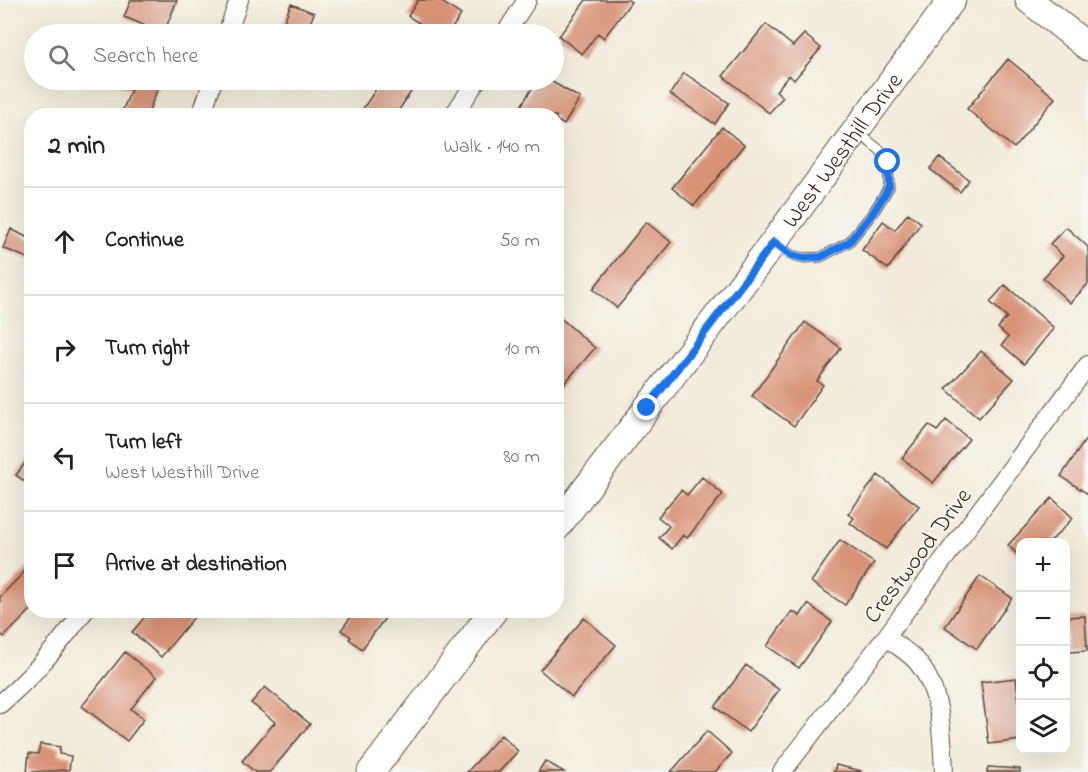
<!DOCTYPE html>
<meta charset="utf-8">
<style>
body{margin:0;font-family:"Indie Flower",sans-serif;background:#f6f6f6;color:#222}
.controls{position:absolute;right:18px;bottom:18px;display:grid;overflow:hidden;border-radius:12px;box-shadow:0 6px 24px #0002}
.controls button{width:54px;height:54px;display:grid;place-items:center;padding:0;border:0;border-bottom:2px solid #e0e0e0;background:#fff;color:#222;font:30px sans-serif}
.stop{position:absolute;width:18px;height:18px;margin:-14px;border:4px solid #1a73e8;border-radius:50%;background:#fff}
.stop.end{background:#1a73e8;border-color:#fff;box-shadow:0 2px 6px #0008}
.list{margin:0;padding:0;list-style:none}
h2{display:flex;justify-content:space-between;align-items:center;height:78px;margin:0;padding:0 24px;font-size:26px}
h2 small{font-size:20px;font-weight:400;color:#767676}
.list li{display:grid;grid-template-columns:39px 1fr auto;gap:18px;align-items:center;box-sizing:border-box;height:108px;padding:0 24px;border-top:2px solid #e0e0e0}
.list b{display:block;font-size:22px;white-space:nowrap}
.list p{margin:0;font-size:20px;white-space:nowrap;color:#767676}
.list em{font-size:20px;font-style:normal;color:#767676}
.icon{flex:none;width:33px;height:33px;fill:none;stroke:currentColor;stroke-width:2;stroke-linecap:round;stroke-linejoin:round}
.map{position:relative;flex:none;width:1088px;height:772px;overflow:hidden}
.search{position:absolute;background:#fff;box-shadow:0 6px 24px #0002;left:24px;top:24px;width:540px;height:66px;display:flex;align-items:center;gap:15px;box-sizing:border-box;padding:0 21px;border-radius:33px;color:#767676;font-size:22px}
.panel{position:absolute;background:#fff;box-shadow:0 6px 24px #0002;left:24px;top:108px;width:540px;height:510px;border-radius:24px}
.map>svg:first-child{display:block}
.building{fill:#d89377}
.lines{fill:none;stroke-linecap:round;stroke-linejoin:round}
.lane-casing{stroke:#56473a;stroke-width:11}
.street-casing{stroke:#56473a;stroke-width:20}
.secondary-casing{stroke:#56473a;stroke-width:29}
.lane{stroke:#fff;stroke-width:9}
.street{stroke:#fff;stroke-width:18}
.secondary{stroke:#fff;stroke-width:27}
.route{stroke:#1a73e8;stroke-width:8}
.labels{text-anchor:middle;stroke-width:4.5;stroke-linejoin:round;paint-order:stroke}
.street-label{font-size:24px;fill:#3b2a1e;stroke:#f6f6f2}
</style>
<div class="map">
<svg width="1088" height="772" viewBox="0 0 1088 772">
<rect width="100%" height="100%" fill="#f6f6f2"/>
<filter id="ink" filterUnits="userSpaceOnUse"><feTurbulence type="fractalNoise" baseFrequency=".0167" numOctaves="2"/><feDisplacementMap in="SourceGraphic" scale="12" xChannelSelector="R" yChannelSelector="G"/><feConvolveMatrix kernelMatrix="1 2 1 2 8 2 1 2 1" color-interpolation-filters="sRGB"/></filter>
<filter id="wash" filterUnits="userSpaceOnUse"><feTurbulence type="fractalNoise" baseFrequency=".008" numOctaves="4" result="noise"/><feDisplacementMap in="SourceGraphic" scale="24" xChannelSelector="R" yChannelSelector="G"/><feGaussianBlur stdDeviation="1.35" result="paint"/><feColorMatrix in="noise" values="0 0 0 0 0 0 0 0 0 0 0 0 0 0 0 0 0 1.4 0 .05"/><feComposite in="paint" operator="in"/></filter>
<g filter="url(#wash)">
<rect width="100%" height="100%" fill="#f2ebd9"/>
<g id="blocks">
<path class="building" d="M131,0H177L164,33L124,17Z
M418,0H439L461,15L448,34H415L422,25L408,16Z
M586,0H628L631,2L604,38L598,33L582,54L559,36Z
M291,4L314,13L306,34H279Z
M766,24L793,46L804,34L821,48L794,80L789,75L776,91L783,97L769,113L723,76Z
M1008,59L1055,98L1014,148L967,109Z
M684,73L729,103L715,124L670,94Z
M122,80H161L147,116L121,114L131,90L120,85Z
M382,80H402L414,87L395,116H358Z
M537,80H549L580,98L564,125L556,120V116H515Z
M722,127L744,145L694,206L672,188Z
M939,157L969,180L960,192L930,169Z
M908,213L921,223L888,269L862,250L883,221L895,230Z
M646,222L671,242L617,308L593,289Z
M1066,227L1088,247V284L1070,303L1043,278L1063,256L1050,244Z
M11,229L32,240V260L3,248Z
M1005,285L1054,328L1024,364L1002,345L1008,337L998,328L1007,317L990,302Z
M556,314L595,348L556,393Z
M805,322L841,348L817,381L823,385L794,426L752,396Z
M981,351L1014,379L979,418L946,389Z
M946,420L969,439L933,483L902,458L929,425L937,431Z
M1088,436V494L1061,476Z
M28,459L32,461V487L16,475Z
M878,475L919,506L886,549L850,523L854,518L848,514Z
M702,477L723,494L687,538L683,535L672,549L659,538L669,526L658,517L681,490L687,495Z
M1052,498L1073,518L1050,542H1020V557L1008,545Z
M840,540L874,563L845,605L811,582Z
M29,567L32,569V609L4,637L0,633V597Z
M980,576L1012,598L977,649L945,627Z
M808,604L832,622L799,668L767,646L792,611L800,616Z
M151,610H200L161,657L132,632Z
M356,610H391L362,649L349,639L351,637L341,630Z
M1085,616L1087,651L1066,652V617Z
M584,618L616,645L572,697L540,670Z
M125,652L156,677L131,709L144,719L127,741L82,706Z
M746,665L779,690L748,732L715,707Z
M1016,678L1019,701H1020V740L989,744L981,682Z
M265,687L310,724L270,772H255L242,761L275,722L251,703Z
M707,731L732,753L715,772H671Z
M501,735L518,751L499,772H467Z
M40,744L60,747L59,754L71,756L69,770L27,772L29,753L38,754Z
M545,761L564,772H538Z
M836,765L861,771L860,772H834Z
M988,767L1020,769V772H987Z"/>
</g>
</g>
<g filter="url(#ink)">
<use href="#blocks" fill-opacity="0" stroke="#56473a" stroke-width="1.5"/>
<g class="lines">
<g class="lane-casing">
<path id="lane" d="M776,244L791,255L804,258L821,257L849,242L873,213L889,187L888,162L880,150L857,132"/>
</g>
<g class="street-casing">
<path id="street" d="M227,34L239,0
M505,34L527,0
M201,116L213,80
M453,116L477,80
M886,637C896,645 911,653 919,664C942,693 942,737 944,772
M0,704C33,676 59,645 85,610
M782,772L886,637L1088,365"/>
</g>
<g class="secondary-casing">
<g id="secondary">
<path d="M1029,0L1088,47"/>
<path id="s1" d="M556,528L774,242L952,0"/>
<path d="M371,772L494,610"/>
</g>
</g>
<use href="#lane" class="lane"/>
<use href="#street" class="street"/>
<use href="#secondary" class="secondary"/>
</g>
</g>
<g class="lines" filter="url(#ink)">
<path class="route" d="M647,408L774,242L791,255L804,258L821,257L849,242L873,213L889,187L888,162"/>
</g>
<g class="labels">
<g class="street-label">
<text dy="8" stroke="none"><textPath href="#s1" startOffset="474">West Westhill Drive</textPath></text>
<text transform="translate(917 555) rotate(-53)" y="8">Crestwood Drive</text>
</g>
</g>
</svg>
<div class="controls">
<button>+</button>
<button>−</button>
<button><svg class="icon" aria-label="locate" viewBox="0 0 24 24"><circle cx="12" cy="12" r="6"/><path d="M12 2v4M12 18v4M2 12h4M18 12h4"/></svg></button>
<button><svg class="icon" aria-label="layers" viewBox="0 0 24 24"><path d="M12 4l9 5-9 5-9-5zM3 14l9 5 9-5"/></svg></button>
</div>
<div class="stop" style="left:888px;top:162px"></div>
<div class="stop end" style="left:647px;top:408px"></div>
<div class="search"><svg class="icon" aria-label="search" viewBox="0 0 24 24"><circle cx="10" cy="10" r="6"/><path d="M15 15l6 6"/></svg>Search here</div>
<section class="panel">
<h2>2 min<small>Walk · 140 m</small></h2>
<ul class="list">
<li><svg class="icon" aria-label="ahead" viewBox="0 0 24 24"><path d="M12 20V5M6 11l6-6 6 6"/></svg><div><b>Continue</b></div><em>50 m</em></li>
<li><svg class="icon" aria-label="right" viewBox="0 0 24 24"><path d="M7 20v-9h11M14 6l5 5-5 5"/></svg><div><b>Turn right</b></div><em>10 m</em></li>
<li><svg class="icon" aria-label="left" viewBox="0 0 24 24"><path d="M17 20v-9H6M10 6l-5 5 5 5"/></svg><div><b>Turn left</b><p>West Westhill Drive</p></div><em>80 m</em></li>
<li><svg class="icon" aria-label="arrive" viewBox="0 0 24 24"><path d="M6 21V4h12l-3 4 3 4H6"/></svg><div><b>Arrive at destination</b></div></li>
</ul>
</section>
</div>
